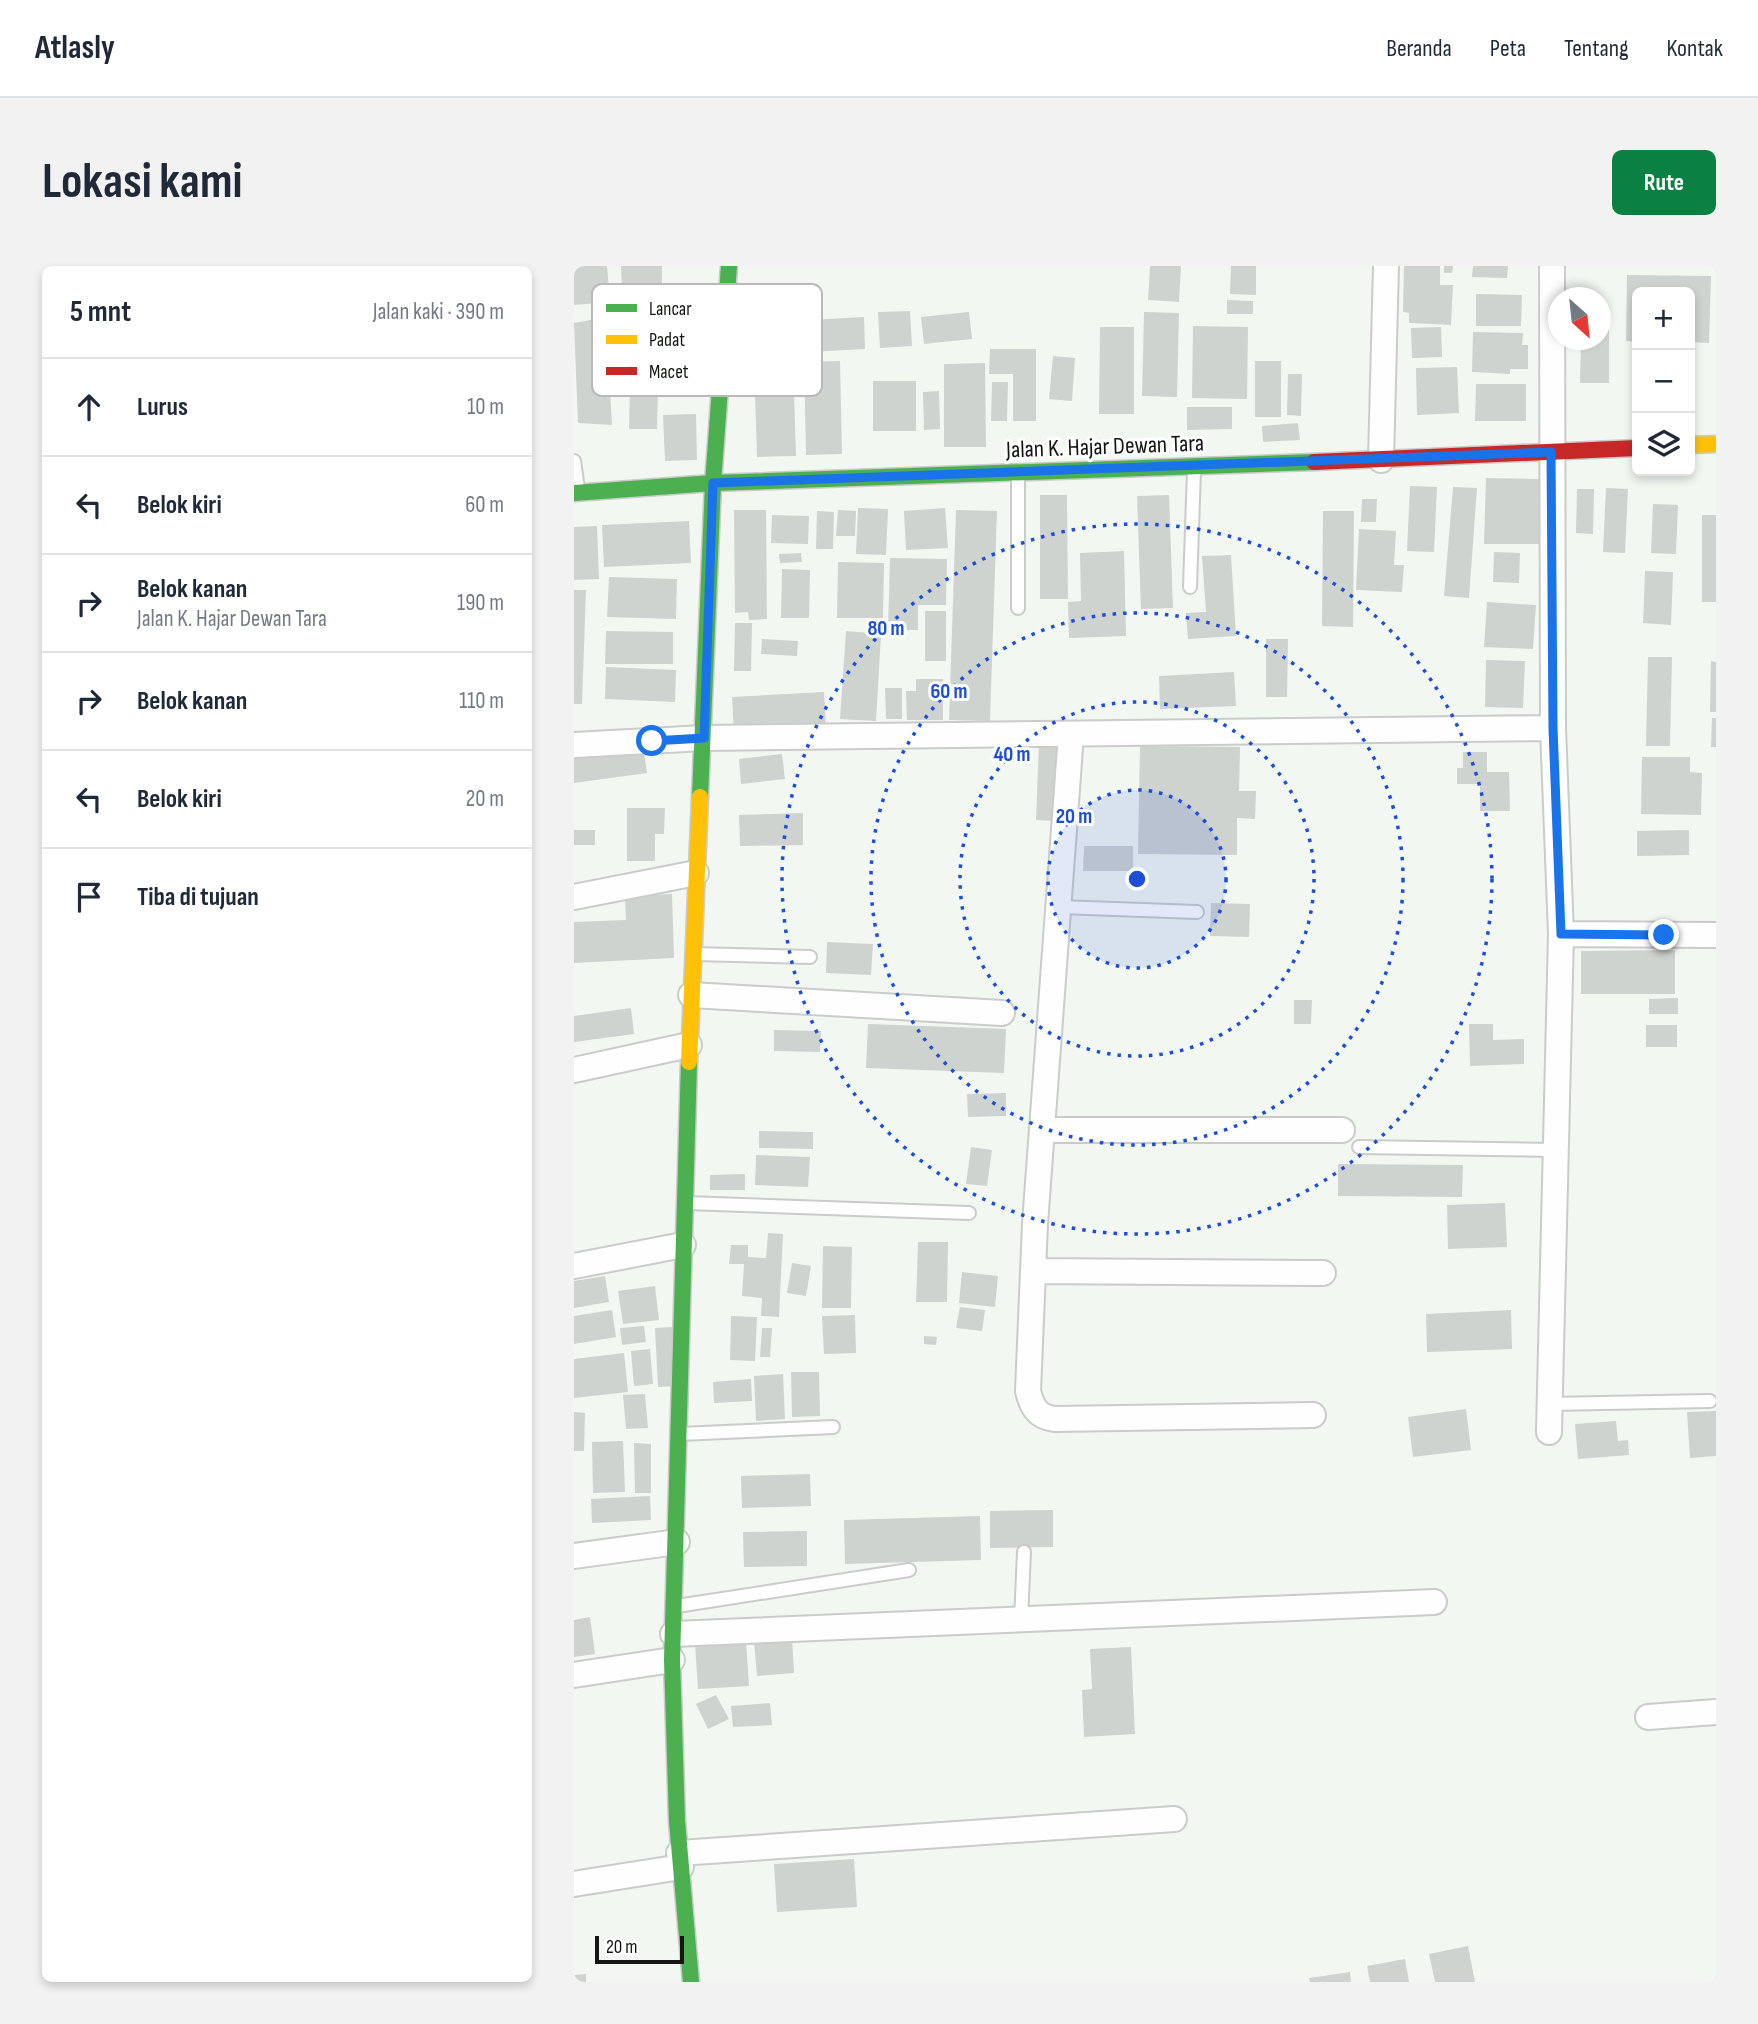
<!DOCTYPE html>
<html lang="id">
<meta charset="utf-8">
<style>
body{margin:0;font-family:"Sofia Sans Condensed",sans-serif;background:#f2f2f3;color:#1f2937}
.controls{position:absolute;right:21px;top:21px;display:grid;overflow:hidden;border-radius:10px;box-shadow:0 4px 10px #0003}
.controls button{width:63px;height:63px;display:grid;place-items:center;padding:0;border:0;border-bottom:2px solid #e0e1e3;background:#fff;color:#1f2937;font:35px sans-serif}
.compass{position:absolute;left:974px;top:21px;width:63px;height:63px;border-radius:50%;background:#fff;box-shadow:0 4px 10px #0003;rotate:153deg}
.scale{position:absolute;left:21px;bottom:18px;width:89px;box-sizing:border-box;padding-left:7px;border:4px solid #131613;border-top:0;font-size:19px;line-height:24px;white-space:nowrap;color:#131613;-webkit-text-stroke:5px #fff;paint-order:stroke}
.stop{position:absolute;width:21px;height:21px;margin:-16px;border:5px solid #1a73e8;border-radius:50%;background:#fff}
.stop.end{background:#1a73e8;border-color:#fff;box-shadow:0 2px 7px #0008}
.list{margin:0;padding:0;list-style:none}
h2{display:flex;justify-content:space-between;align-items:center;height:91px;margin:0;padding:0 28px;font-size:30px}
h2 small{font-size:23px;font-weight:400;color:#747a83}
.list li{display:grid;grid-template-columns:46px 1fr auto;gap:21px;align-items:center;box-sizing:border-box;height:98px;padding:0 28px;border-top:2px solid #e0e1e3}
.list b{display:block;font-size:26px;white-space:nowrap}
.list p{margin:0;font-size:23px;white-space:nowrap;color:#747a83}
.list em{font-size:23px;font-style:normal;color:#747a83}
.icon{flex:none;width:38px;height:38px;fill:none;stroke:currentColor;stroke-width:2;stroke-linecap:round;stroke-linejoin:round}
.map{position:relative;flex:none;width:1142px;height:1716px;overflow:hidden;border-radius:10px}
header{display:flex;align-items:center;gap:42px;box-sizing:border-box;height:98px;padding:0 35px;background:#fff;border-bottom:2px solid #e0e1e3}
header strong{font-size:33px}
nav{display:flex;gap:38px;margin-inline-start:auto;font-size:24px}
.intro{display:flex;align-items:center;justify-content:space-between;box-sizing:border-box;height:168px;padding:0 42px}
h1{margin:0;font-size:49px}
.button{padding:18px 32px;border-radius:10px;background:#0b8043;color:#fff;font-size:24px;font-weight:700}
main{display:flex;gap:42px;padding:0 42px}
aside{flex:1;background:#fff;border-radius:10px;box-shadow:0 4px 10px #0003}
.map>svg:first-child{display:block}
.building{fill:#cfd3d0}
.lines{fill:none;stroke-linecap:round;stroke-linejoin:round}
.lane-casing{stroke:#c9ccc9;stroke-width:16}
.street-casing{stroke:#c9ccc9;stroke-width:28}
.fast-casing{stroke:#c9ccc9;stroke-width:19}
.slow-casing{stroke:#c9ccc9;stroke-width:19}
.jam-casing{stroke:#c9ccc9;stroke-width:19}
.lane{stroke:#fdfefd;stroke-width:12}
.street{stroke:#fdfefd;stroke-width:24}
.fast{stroke:#4caf50;stroke-width:16}
.slow{stroke:#ffc107;stroke-width:16}
.jam{stroke:#c62828;stroke-width:16}
.route{stroke:#1a73e8;stroke-width:9}
.ring{fill:none;stroke:#1d4ed8;stroke-width:3.5;stroke-dasharray:3.5 7}
.labels{text-anchor:middle;stroke-width:6;stroke-linejoin:round;paint-order:stroke}
.street-label{font-size:24px;fill:#131613;stroke:#fff}
.key{fill:#fff;stroke:#b8b9b8;stroke-width:2}
.key-label{font-size:19px;fill:#131613}
.centre{fill:#1d4ed8;stroke:#fff;stroke-width:3.5}
.ring-label{font-size:21px;text-anchor:middle;font-weight:bold;fill:#1d4ed8;stroke:#fff;stroke-width:6;stroke-linejoin:round;paint-order:stroke}
</style>
<header>
<strong>Atlasly</strong>
<nav><a>Beranda</a><a>Peta</a><a>Tentang</a><a>Kontak</a></nav>
</header>
<div class="intro"><h1>Lokasi kami</h1><a class="button">Rute</a></div>
<main>
<aside>
<h2>5 mnt<small>Jalan kaki · 390 m</small></h2>
<ul class="list">
<li><svg class="icon" aria-label="ahead" viewBox="0 0 24 24"><path d="M12 20V5M6 11l6-6 6 6"/></svg><div><b>Lurus</b></div><em>10 m</em></li>
<li><svg class="icon" aria-label="left" viewBox="0 0 24 24"><path d="M17 20v-9H6M10 6l-5 5 5 5"/></svg><div><b>Belok kiri</b></div><em>60 m</em></li>
<li><svg class="icon" aria-label="right" viewBox="0 0 24 24"><path d="M7 20v-9h11M14 6l5 5-5 5"/></svg><div><b>Belok kanan</b><p>Jalan K. Hajar Dewan Tara</p></div><em>190 m</em></li>
<li><svg class="icon" aria-label="right" viewBox="0 0 24 24"><path d="M7 20v-9h11M14 6l5 5-5 5"/></svg><div><b>Belok kanan</b></div><em>110 m</em></li>
<li><svg class="icon" aria-label="left" viewBox="0 0 24 24"><path d="M17 20v-9H6M10 6l-5 5 5 5"/></svg><div><b>Belok kiri</b></div><em>20 m</em></li>
<li><svg class="icon" aria-label="arrive" viewBox="0 0 24 24"><path d="M6 21V4h12l-3 4 3 4H6"/></svg><div><b>Tiba di tujuan</b></div></li>
</ul>
</aside>
<div class="map">
<svg width="1142" height="1716" viewBox="0 0 1142 1716">
<rect width="100%" height="100%" fill="#f2f7f2"/>
<path class="building" d="M0,0H33L36,36L0,39Z
M47,0H88V25H48Z
M576,0H607L605,36L574,34Z
M657,0H682V29L656,28Z
M830,0H866V19H879L877,59L835,57V47L829,46Z
M870,0H879L878,7H870Z
M899,0H934L933,12L898,11Z
M1053,9L1137,10L1135,77L1116,76V26H1063V76L1052,75Z
M902,28L948,29L947,60H902Z
M653,34L679,35V48H653Z
M336,45L338,80L306,82L304,46Z
M395,46L398,73L350,78L347,51Z
M570,46L605,47L603,131L568,130Z
M32,51L38,159L4,157L0,57Z
M290,51L291,83L217,87L216,55Z
M1026,54H1035V117H1006L1007,74H1026Z
M619,60L674,61L673,133L618,132Z
M526,61H560V148H525Z
M867,61L868,91L838,92L837,62Z
M899,66L949,67L948,79H954V103H936V108L898,106Z
M416,83H462V155H439V108H415Z
M479,90L501,92L498,135L475,133Z
M219,94L222,190L183,191L180,95Z
M266,95L268,188L232,189L230,96Z
M681,95H707V151H681Z
M411,97L412,181H370V98Z
M883,101L885,147L843,149L842,102Z
M714,108H728L727,150L713,149Z
M299,115H342V165H299Z
M418,116H434L433,155H417Z
M902,118H952V155H901Z
M56,119L84,120L83,163H55Z
M365,125L366,163L350,164L349,126Z
M613,141H658V163L613,164Z
M122,148L123,194L91,195L89,149Z
M724,157L726,174L689,176L688,160Z
M912,212L966,213L965,278H910Z
M836,220L863,221L860,286L833,285Z
M879,221L903,222L895,332L870,330Z
M1032,222L1054,223L1051,287L1029,286Z
M1003,223H1020L1019,268L1002,267Z
M466,229H493L494,333H466Z
M595,229L599,342L567,343L563,230Z
M788,233H803L802,256H787Z
M1079,238L1104,239L1102,288L1077,287Z
M284,242L314,243L312,289L282,288Z
M371,242L374,282L332,284L330,245Z
M160,244H192L193,353L175,354L174,346L161,347Z
M264,244L282,245L281,270H262Z
M382,244L423,245L416,455L375,454Z
M243,245L260,246L259,283H242Z
M749,245H780L779,361L748,360Z
M198,249L235,250L234,278L197,277Z
M1128,249H1142V336H1128Z
M115,255L117,297L30,301L28,259Z
M23,260L25,313L0,314V261Z
M785,263L822,265L820,299H830L828,326L782,324Z
M550,285L552,370L495,372L494,336L507,335L506,287Z
M920,286L946,287L945,317L919,316Z
M227,287L228,296L206,297L205,288Z
M657,289L662,370L614,373L612,347L632,346L628,290Z
M316,292L373,293L372,339H344V364H314Z
M264,296L310,297L309,352H263Z
M208,303L236,304L235,352H207Z
M1071,305L1099,306L1097,359L1069,357Z
M35,311L103,313L102,353L33,351Z
M0,324H12L8,438H0Z
M913,336L962,339L959,383L910,381Z
M351,345H372V395H351Z
M161,357H178L177,405H160Z
M32,365L99,366V398H31Z
M272,365L307,368L302,455L266,453Z
M188,373L224,375L223,390L187,388Z
M692,373H714L713,431H692Z
M1074,391H1098L1096,480H1072Z
M912,394L951,395L949,442L911,441Z
M1137,395L1142,396V446H1136Z
M32,401L102,404L101,436L31,433Z
M660,406L662,440L586,443L585,410Z
M342,413H369V454H333L332,425H342Z
M311,422H328V453H312Z
M250,426L252,462L160,466L158,431Z
M1138,452H1142V481H1137Z
M465,478L484,479L480,555L462,554Z
M69,480L73,507L0,517V489Z
M566,480L666,481L665,525H682L681,553L663,552V589L564,588Z
M889,486H913V506H935L936,545H906V518H883V502H889Z
M208,488L211,513L167,518L165,493Z
M1068,491H1116V506L1128,507L1127,549L1067,548Z
M53,542H91L90,568H81V595H53Z
M229,547V579L166,580L165,549Z
M0,564H21V579H0Z
M1115,564V589L1063,590V565Z
M510,580H559V605H509Z
M98,628L100,692L0,697V656L52,654L51,630Z
M637,637L676,638L675,671L636,670Z
M253,676L299,678L297,709L252,707Z
M1101,684V728H1007V685Z
M1104,732V748H1075V733Z
M720,734H738L737,758H720Z
M57,742L60,768L0,776V750Z
M294,758L432,763L430,807L292,802Z
M895,758H919V774L950,773V798L896,800Z
M1072,759H1103V781H1072Z
M200,764L247,765L246,786L200,785Z
M432,827V850L394,851L393,828Z
M185,865L239,866V883L185,882Z
M397,881L418,884L413,920L392,918Z
M182,889L236,891L234,921L181,919Z
M764,898L889,899L888,931L764,930Z
M171,908V924H136V909Z
M931,937L933,981L874,983L873,939Z
M194,967L209,968L205,1051L187,1050L188,1032L168,1030L170,998H155L157,979H174V991L192,992Z
M344,976H374L373,1036H342Z
M249,980L278,981L277,1042H248Z
M218,997L237,1000L232,1030L213,1027Z
M388,1006L424,1010L421,1041L385,1037Z
M31,1010L35,1036L0,1042V1015Z
M81,1020L85,1054L49,1058L44,1025Z
M386,1041L411,1044L408,1065L382,1062Z
M38,1044L42,1071L0,1078V1050Z
M937,1044L938,1083L853,1086L852,1048Z
M281,1049L282,1087L250,1088L248,1050Z
M157,1050L183,1051L181,1095L156,1094Z
M70,1060L72,1076L48,1079L46,1062Z
M98,1061L101,1120L84,1121L81,1062Z
M188,1062H198L196,1091H186Z
M350,1070L363,1071L362,1079L350,1078Z
M76,1083L79,1118L60,1120L57,1085Z
M50,1087L54,1126L0,1132V1093Z
M217,1106H245L246,1150L218,1151Z
M209,1108L211,1153L182,1155L180,1110Z
M177,1113L178,1135L140,1137L139,1116Z
M71,1128L74,1162L52,1163L49,1129Z
M892,1143L897,1184L839,1191L834,1151Z
M1142,1145V1190L1116,1192L1113,1146Z
M0,1146L11,1147L10,1185H0Z
M1042,1155L1044,1175L1054,1174L1055,1189L1004,1193L1001,1158Z
M49,1175L51,1226L19,1227L18,1176Z
M60,1177L77,1178V1227H61Z
M236,1208L237,1240L168,1242L167,1210Z
M76,1230L77,1254L18,1257L17,1233Z
M479,1244V1281L416,1282V1245Z
M406,1250L407,1294L271,1298L270,1254Z
M233,1265V1300L170,1301L169,1266Z
M16,1351L21,1388L0,1391V1354Z
M218,1372L220,1407L183,1410L180,1375Z
M172,1375L175,1420L124,1423L121,1378Z
M557,1381L561,1468L510,1471L508,1424L518,1423L516,1383Z
M142,1429L155,1453L134,1463L122,1438Z
M196,1437L198,1459L159,1461L157,1440Z
M280,1593L283,1641L203,1646L200,1598Z
M894,1680L901,1716H861L855,1688Z
M831,1693L835,1716H796L793,1700Z
M776,1706L777,1716H736L735,1712Z
M12,1708V1716H0V1709Z"/>
<g class="lines">
<g class="lane-casing">
<path id="lane" d="M0,195L4,223
M444,209V342
M616,321L620,204
M486,641L623,646
M120,688L236,691
M785,881L982,884
M112,937L395,947
M976,1138L1136,1135
M106,1168L259,1161
M103,1340L335,1304
M447,1354L450,1286"/>
</g>
<g class="street-casing">
<path id="street" d="M807,194L812,0
M497,468L461,958L454,1125C458,1141 463,1151 481,1153L739,1149
M0,479L130,472L979,462
M0,631L122,607
M987,668L1142,669
M117,729L428,747
M0,804L115,779
M468,864H768
M0,1000L109,979
M459,1005L749,1007
M975,1166L987,668L979,462L978,0
M0,1290L103,1276
M99,1368L860,1336
M0,1409L98,1394
M1074,1451L1142,1446
M105,1587L600,1553
M0,1618L107,1601"/>
</g>
<g class="fast-casing">
<path id="fast" d="M0,227L139,217L740,196
M126,531L139,217L155,0
M115,796L98,1394L103,1555L117,1716"/>
</g>
<g class="slow-casing">
<path id="slow" d="M1116,179L1142,178
M115,796L126,531"/>
</g>
<g class="jam-casing">
<path id="jam" d="M740,196L1063,182"/>
</g>
<use href="#lane" class="lane"/>
<use href="#street" class="street"/>
<use href="#fast" class="fast"/>
<use href="#slow" class="slow"/>
<use href="#jam" class="jam"/>
</g>
<g class="lines">
<path class="route" d="M78,475L130,472L139,217L977,186L979,462L987,668L1090,669"/>
</g>
<circle cx="563" cy="613" r="89" fill="#1d4ed8" fill-opacity=".12"/>
<g class="ring">
<circle cx="563" cy="613" r="89"/>
<circle cx="563" cy="613" r="177"/>
<circle cx="563" cy="613" r="266"/>
<circle cx="563" cy="613" r="355"/>
</g>
<g class="labels">
<g class="street-label">
<text transform="translate(531 180) rotate(-2)" y="8">Jalan K. Hajar Dewan Tara</text>
</g>
</g>
<rect x="18" y="18" width="230" height="112" rx="10" class="key"/>
<rect x="32" y="38" width="31" height="8" fill="#4caf50"/>
<rect x="32" y="69" width="31" height="9" fill="#ffc107"/>
<rect x="32" y="101" width="31" height="8" fill="#c62828"/>
<g class="key-label">
<text x="75" y="49">Lancar</text>
<text x="75" y="80">Padat</text>
<text x="75" y="112">Macet</text>
</g>
<circle cx="563" cy="613" r="10" class="centre"/>
<g class="ring-label">
<text x="312" y="369">80 m</text>
<text x="375" y="432">60 m</text>
<text x="438" y="495">40 m</text>
<text x="500" y="557">20 m</text>
</g>
</svg>
<div class="controls">
<button>+</button>
<button>−</button>
<button><svg class="icon" aria-label="layers" viewBox="0 0 24 24"><path d="M12 4l9 5-9 5-9-5zM3 14l9 5 9-5"/></svg></button>
</div>
<svg class="compass" viewBox="-18 -18 36 36"><path d="M0-13l5 13h-10z" fill="#e53935"/><path d="M0 13l5-13h-10z" fill="#747a83"/></svg>
<div class="scale">20 m</div>
<div class="stop" style="left:78px;top:475px"></div>
<div class="stop end" style="left:1090px;top:669px"></div>
</div>
</main>
